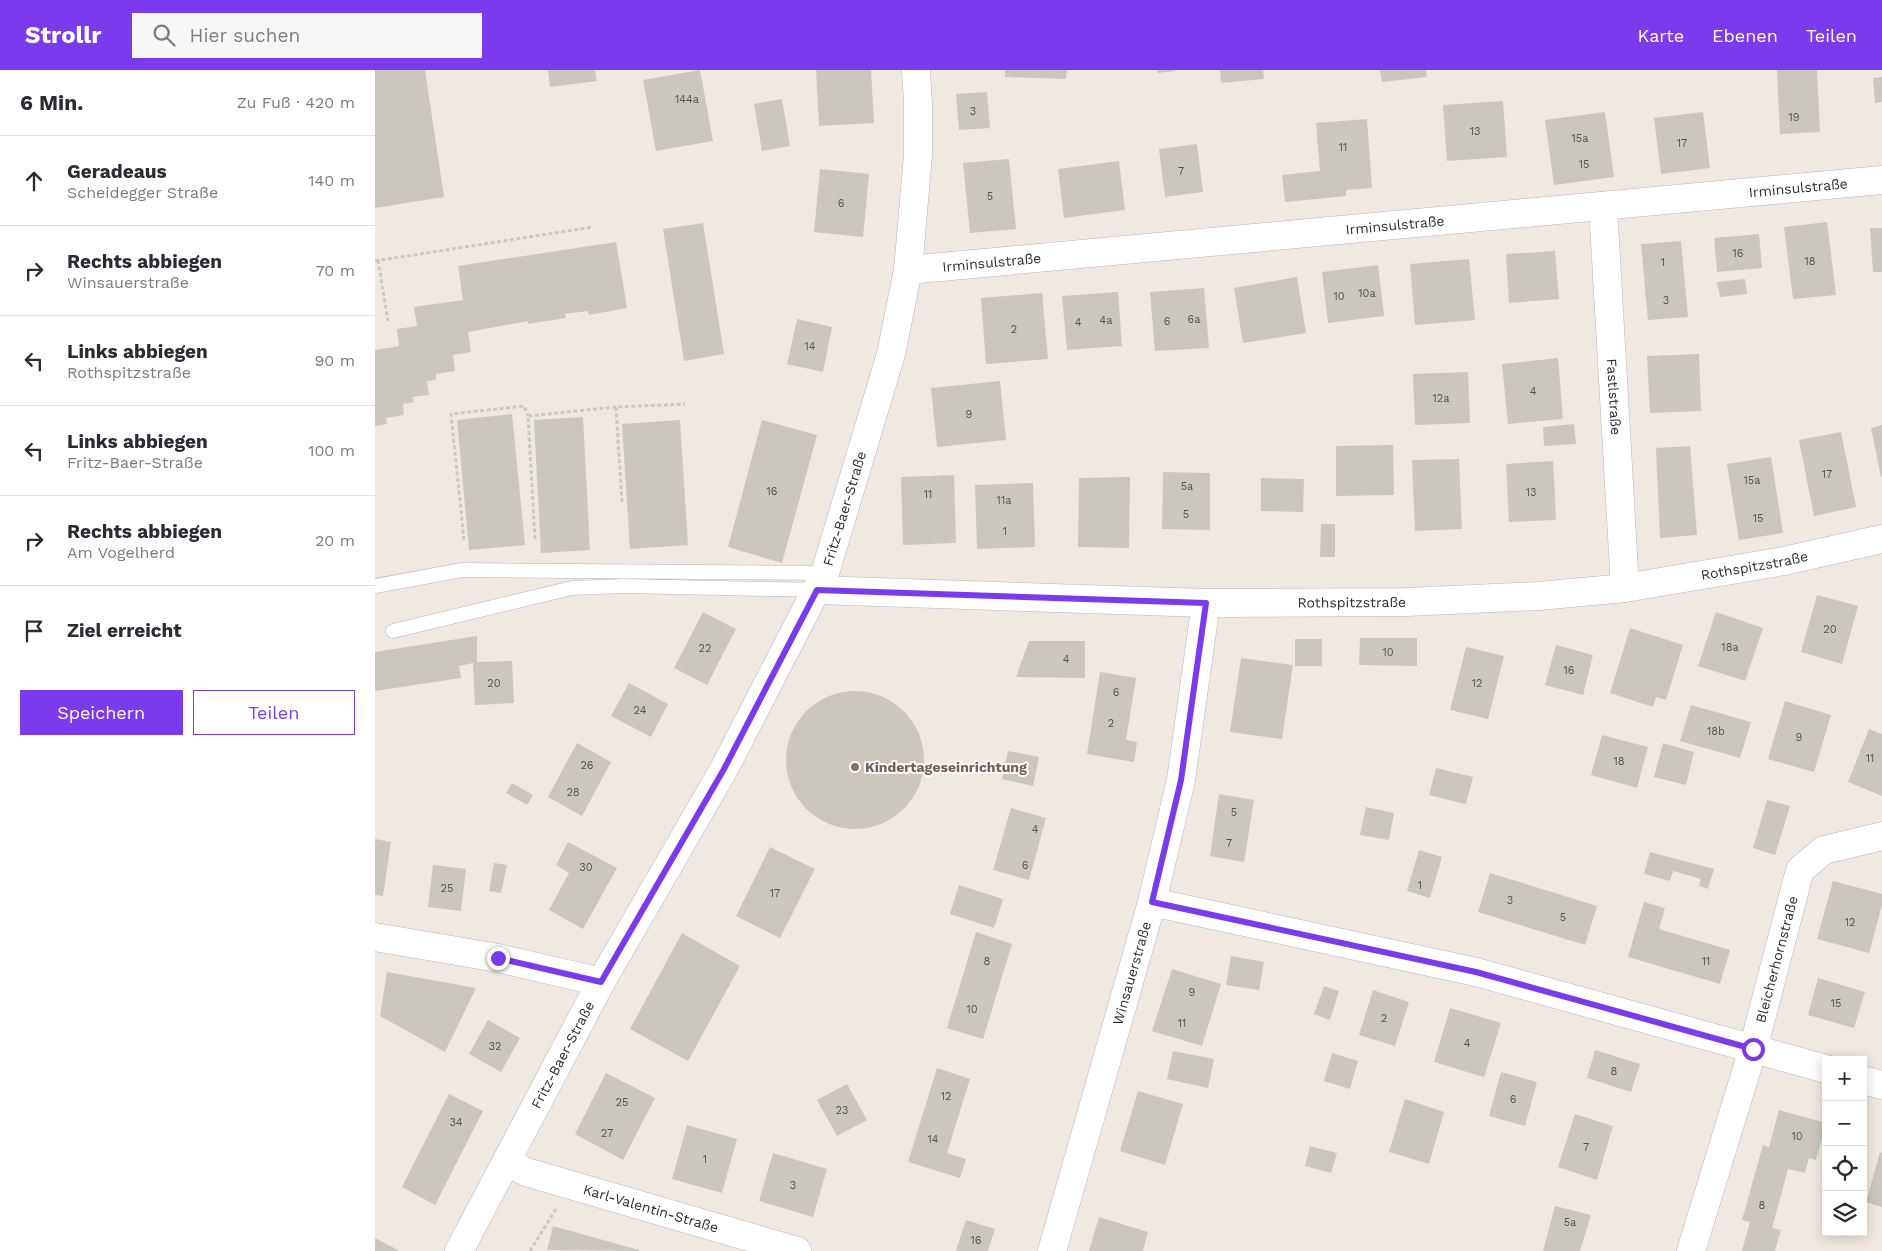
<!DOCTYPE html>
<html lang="de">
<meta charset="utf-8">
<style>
body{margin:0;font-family:"Work Sans",sans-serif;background:#f7f7f7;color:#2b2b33}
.controls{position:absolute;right:15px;bottom:15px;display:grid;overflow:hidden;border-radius:0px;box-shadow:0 2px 12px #0003}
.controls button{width:45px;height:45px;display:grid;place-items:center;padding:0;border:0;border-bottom:1px solid #e1e1e2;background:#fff;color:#2b2b33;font:25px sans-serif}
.stop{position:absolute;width:15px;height:15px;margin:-11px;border:4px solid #7c3aed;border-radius:50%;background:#fff}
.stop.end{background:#7c3aed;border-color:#fff;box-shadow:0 1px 5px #0008}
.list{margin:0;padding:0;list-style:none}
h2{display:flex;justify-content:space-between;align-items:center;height:65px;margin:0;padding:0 20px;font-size:21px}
h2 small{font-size:16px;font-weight:400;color:#7c7c81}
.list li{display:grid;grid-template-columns:32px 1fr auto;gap:15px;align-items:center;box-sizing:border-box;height:90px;padding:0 20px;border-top:1px solid #e1e1e2}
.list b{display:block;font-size:19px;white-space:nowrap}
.list p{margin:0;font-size:16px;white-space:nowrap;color:#7c7c81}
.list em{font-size:16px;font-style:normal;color:#7c7c81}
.actions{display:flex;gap:10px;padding:15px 20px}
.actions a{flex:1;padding:11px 0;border:1px solid #7c3aed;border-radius:0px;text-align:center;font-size:18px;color:#7c3aed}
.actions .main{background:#7c3aed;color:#fff}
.icon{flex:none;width:28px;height:28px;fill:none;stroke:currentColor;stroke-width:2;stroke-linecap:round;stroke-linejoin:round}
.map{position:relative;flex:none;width:1507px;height:1181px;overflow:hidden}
header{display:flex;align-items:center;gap:30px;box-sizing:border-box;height:70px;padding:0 25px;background:#7c3aed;color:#fff}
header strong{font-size:24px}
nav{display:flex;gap:28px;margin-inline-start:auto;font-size:18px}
.search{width:350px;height:45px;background:#f7f7f7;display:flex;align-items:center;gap:12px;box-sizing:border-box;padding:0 18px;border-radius:0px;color:#7c7c81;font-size:19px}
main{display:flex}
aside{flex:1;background:#fff}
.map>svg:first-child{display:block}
.building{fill:#cbc7bf}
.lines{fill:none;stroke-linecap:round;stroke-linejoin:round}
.service-casing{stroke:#b4b7c1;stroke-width:15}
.minor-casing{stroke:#b4b7c1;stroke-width:29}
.path{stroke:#c9c9c9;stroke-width:3;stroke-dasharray:4 2.5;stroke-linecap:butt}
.service{stroke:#fff;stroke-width:14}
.minor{stroke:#fff;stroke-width:28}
.route{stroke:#7c3aed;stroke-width:6}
.education-dot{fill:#8d6e63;stroke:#fff;stroke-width:2}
.labels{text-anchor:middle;stroke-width:4;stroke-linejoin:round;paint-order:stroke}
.number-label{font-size:11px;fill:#555452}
.street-label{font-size:14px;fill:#2e2e2e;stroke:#fff}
.education-label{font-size:14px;font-weight:bold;fill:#785e54;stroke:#fff;text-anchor:start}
</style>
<header>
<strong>Strollr</strong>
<div class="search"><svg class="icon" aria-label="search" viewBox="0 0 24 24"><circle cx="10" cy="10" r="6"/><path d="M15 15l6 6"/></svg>Hier suchen</div>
<nav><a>Karte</a><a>Ebenen</a><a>Teilen</a></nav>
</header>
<main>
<aside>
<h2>6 Min.<small>Zu Fuß · 420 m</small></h2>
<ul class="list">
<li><svg class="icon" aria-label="ahead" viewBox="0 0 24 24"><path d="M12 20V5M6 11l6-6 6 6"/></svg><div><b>Geradeaus</b><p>Scheidegger Straße</p></div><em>140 m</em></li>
<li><svg class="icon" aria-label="right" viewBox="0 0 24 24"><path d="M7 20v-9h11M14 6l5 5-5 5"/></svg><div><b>Rechts abbiegen</b><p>Winsauerstraße</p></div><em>70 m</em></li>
<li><svg class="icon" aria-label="left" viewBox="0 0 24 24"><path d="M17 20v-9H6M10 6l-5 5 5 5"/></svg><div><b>Links abbiegen</b><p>Rothspitzstraße</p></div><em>90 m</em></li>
<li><svg class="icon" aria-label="left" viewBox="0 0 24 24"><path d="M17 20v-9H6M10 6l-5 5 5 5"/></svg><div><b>Links abbiegen</b><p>Fritz-Baer-Straße</p></div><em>100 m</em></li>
<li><svg class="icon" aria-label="right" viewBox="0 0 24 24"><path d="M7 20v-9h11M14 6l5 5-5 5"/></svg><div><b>Rechts abbiegen</b><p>Am Vogelherd</p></div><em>20 m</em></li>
<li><svg class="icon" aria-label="arrive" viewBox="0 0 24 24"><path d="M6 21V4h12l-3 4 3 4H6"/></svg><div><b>Ziel erreicht</b></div></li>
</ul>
<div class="actions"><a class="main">Speichern</a><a>Teilen</a></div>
</aside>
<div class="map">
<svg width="1507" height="1181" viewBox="0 0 1507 1181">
<rect width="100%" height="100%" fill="#efe9e1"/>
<path class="building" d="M0,0H50L69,127L0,138Z
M173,0H220L222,11L175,17Z
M325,0L338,71L281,81L268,10Z
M441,0H496L499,53L444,56Z
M630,0H692L691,9L630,7Z
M782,0H800V1L783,3Z
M845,0H888L889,9L846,13Z
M1005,0H1051L1052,7L1007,12Z
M1402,0H1442L1445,62L1405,64Z
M1507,7V32L1500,33L1498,8Z
M612,22L615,58L584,60L581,24Z
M407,29L415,76L387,81L379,34Z
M1128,31L1132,87L1072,91L1068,35Z
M1230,42L1239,107L1179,115L1170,50Z
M1328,42L1335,98L1286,104L1279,48Z
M992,49L997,118L971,120V126L910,132L907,105L945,101L941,53Z
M822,74L828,122L790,127L784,79Z
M634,89L641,159L595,163L588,93Z
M744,91L750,140L689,148L683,99Z
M445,99L494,104L488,167L439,162Z
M1452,152L1461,225L1418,229L1409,157Z
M328,153L349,284L309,291L288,159Z
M1495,158H1507V202H1498Z
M1384,164L1387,198L1342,202L1339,168Z
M1306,171L1313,247L1273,250L1266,174Z
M241,172L252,238L214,245L213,241L190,244L191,248L153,254V251L93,262L96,282L78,285L80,301L61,304V310L52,311L54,325L37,327L39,332L28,334L29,345L11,348L12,354L0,356V280L24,276L22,259L42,256L39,237L88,230L83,196Z
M1180,181L1184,229L1134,233L1131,184Z
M1094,189L1100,250L1040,255L1035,194Z
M1003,195L1009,246L953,253L947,202Z
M922,207L931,263L868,273L859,218Z
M1370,209L1372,224L1345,227L1342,212Z
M829,218L834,278L780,281L775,222Z
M743,222L747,276L692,280L687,226Z
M667,223L673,289L611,294L606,228Z
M422,249L457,257L448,302L412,294Z
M1324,284L1326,341L1275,343L1272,286Z
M1183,288L1188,349L1133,354L1127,294Z
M1093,302L1095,353L1040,355L1038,304Z
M625,311L631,370L562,377L556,318Z
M137,344L150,475L94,480L82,350Z
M208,347L215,480L166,483L159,350Z
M305,350L313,475L255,479L247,354Z
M387,350L442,365L407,493L353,477Z
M1199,354L1201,374L1169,376L1168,357Z
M1507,355V407H1506L1496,358Z
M1466,362L1481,437L1439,446L1424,370Z
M1018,375L1019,425L961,426V376Z
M1315,376L1322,465L1285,468L1281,378Z
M1396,387L1408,463L1364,470L1352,394Z
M1084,389L1087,459L1040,461L1037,390Z
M1178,391L1181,450L1134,452L1131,394Z
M788,402L835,403V460L787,459Z
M579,405L581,473L528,475L526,407Z
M755,407L754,478L703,477L704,408Z
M886,408L929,409L928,442L886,441Z
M658,413L660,477L602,479L600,415Z
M946,454H960V487H945Z
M1442,525L1483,536L1467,594L1426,582Z
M328,542L361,559L332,615L299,598Z
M1341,542L1388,558L1370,611L1323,596Z
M1255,558L1308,575L1291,630L1281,627L1278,637L1235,623Z
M102,566V592L137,591L139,633L100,635L98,593L84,596L86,608L0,621V582Z
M985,568H1042V596L984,595Z
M920,569H947V596H920Z
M654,571H710V608L641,607Z
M1181,575L1218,585L1208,625L1170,615Z
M1091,577L1129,586L1113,649L1075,640Z
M866,588L918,595L907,669L855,662Z
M725,602L761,608L751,670L762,672L759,692L712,684Z
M254,613L293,634L276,667L236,646Z
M411 690a69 69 0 1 1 138 0a69 69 0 1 1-138 0Z
M1410,631L1456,645L1439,702L1393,689Z
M1316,635L1376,652L1365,688L1305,671Z
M1494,659L1507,664V726L1473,712Z
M1227,665L1273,677L1262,718L1216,705Z
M202,673L236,692L207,746L173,727Z
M1288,673L1319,682L1311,715L1279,707Z
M633,681L664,687L658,716L627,709Z
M1061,698L1098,707L1091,734L1054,725Z
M137,713L158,725L152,735L131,723Z
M844,724L879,730L869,792L835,786Z
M1392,730L1415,736L1400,785L1378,778Z
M991,737L1019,743L1014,770L985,765Z
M636,738L671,748L654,810L618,800Z
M0,769L16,772L8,826L0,825Z
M193,772L242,798L208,859L174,840L194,803L181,795Z
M395,777L440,799L405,868L361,846Z
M1044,780L1067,787L1055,828L1032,821Z
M1275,782L1339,799L1333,819L1324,816L1326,809L1298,801L1295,811L1269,804Z
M119,793L132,795L126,823L114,821Z
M58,795L91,799L86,841L53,837Z
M1115,803L1222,836L1210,875L1103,842Z
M1458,811L1507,824V835L1494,883L1442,869Z
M584,815L628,829L619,858L575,844Z
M1269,832L1290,838L1284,859L1355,880L1345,914L1253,887Z
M601,862L637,874L608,969L572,958Z
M307,863L365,896L313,991L255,959Z
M856,886L889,892L884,920L851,915Z
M797,899L846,914L827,976L777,961Z
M12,902L101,918L70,982L5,946Z
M1443,908L1490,922L1479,958L1433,945Z
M949,916L964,921L955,950L939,944Z
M998,920L1034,932L1020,976L984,965Z
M1075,938L1126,953L1109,1007L1059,992Z
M113,950L145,968L126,1002L94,984Z
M1220,980L1265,994L1256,1022L1212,1008Z
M798,981L839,989L833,1018L792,1009Z
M957,983L983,991L975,1019L949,1011Z
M562,998L595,1009L572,1083L591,1089L585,1108L533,1092Z
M1126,1002L1162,1012L1150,1056L1114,1046Z
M231,1003L280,1028L248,1090L200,1064Z
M472,1014L492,1050L462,1066L442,1030Z
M763,1021L808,1034L790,1095L745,1081Z
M74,1024L108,1041L60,1135L27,1117Z
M1030,1029L1069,1042L1054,1094L1014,1082Z
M1404,1040L1451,1053V1054L1441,1090L1434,1088L1430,1103L1413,1099L1397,1158L1406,1160L1400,1181H1367L1375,1152L1367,1150L1388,1075L1394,1077Z
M1200,1044L1238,1056L1222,1110L1183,1097Z
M312,1055L362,1069L347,1123L297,1109Z
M935,1076L962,1083L956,1103L930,1096Z
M1505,1082L1507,1083V1137L1491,1132Z
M398,1083L452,1099L438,1147L384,1131Z
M1180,1136L1216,1145L1205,1181H1168Z
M724,1147L773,1162L768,1181H714Z
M591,1150L620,1159L613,1181H581Z
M178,1156L264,1180V1181L172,1180Z
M0,1168L25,1181H0Z"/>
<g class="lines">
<g class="service-casing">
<path id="service" d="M0,516L87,500L450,503
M18,561L197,518L250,516L442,520"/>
</g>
<g class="minor-casing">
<g id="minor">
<path id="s1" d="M1228,136L1250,518"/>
<path id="s2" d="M533,200L1507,110"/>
<path id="s3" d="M442,520L831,533L1032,532L1164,526L1250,518L1409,491L1507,469"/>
<path d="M777,832L1101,902L1451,999"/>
<path d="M0,867L123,888L226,912"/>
<path d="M1488,1010L1507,1015"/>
<path id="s4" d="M132,1091L151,1102L422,1181"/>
<path id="s5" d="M84,1181L226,912L349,699L450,503L516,284L533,200L543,85V33L541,0"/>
<path id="s6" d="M677,1181L777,832L806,710L831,533"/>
<path id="s7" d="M1316,1181L1378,979L1425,800L1449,780L1507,766"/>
</g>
</g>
<path class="path" d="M3,190L13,251
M0,191L218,157
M247,432L241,337L310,334
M160,469L153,346L241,337
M89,470L76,344L149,336L153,346
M155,1181L181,1139"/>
<use href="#service" class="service"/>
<use href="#minor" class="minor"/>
</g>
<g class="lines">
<path class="route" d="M123,888L226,912L349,699L442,520L831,533L806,710L777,832L1101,902L1378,979"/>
</g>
<circle class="education-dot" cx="480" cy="697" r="5"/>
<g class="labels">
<g class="number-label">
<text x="312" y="33">144a</text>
<text x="598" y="45">3</text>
<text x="1419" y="51">19</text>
<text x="1100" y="65">13</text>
<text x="1205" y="72">15a</text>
<text x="1307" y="77">17</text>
<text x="968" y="81">11</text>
<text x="1209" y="98">15</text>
<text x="806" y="105">7</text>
<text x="615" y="130">5</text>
<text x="466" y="137">6</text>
<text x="1363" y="187">16</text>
<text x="1435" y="195">18</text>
<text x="1288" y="196">1</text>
<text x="992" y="227">10a</text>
<text x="964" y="230">10</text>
<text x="1291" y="234">3</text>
<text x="819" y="253">6a</text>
<text x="731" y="254">4a</text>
<text x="792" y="255">6</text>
<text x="703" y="256">4</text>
<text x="639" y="263">2</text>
<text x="435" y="280">14</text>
<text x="1158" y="325">4</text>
<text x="1066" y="332">12a</text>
<text x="594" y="348">9</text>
<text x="1452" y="408">17</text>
<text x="1377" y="414">15a</text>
<text x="812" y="420">5a</text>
<text x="397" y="425">16</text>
<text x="1156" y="426">13</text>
<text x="553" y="428">11</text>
<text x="629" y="434">11a</text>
<text x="811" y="448">5</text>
<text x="1383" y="452">15</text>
<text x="630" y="465">1</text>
<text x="1455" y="563">20</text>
<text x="1355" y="581">18a</text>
<text x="330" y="582">22</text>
<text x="1013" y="586">10</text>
<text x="691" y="593">4</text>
<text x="1194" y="604">16</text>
<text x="119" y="617">20</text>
<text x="1102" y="617">12</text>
<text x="741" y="626">6</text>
<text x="265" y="644">24</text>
<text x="736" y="657">2</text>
<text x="1341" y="665">18b</text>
<text x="1424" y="671">9</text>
<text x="1495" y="692">11</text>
<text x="1244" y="695">18</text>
<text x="212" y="699">26</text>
<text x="198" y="726">28</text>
<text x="859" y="746">5</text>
<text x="660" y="763">4</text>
<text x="854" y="777">7</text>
<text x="650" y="799">6</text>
<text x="211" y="801">30</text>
<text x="1045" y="819">1</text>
<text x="72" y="822">25</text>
<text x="400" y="827">17</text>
<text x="1135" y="834">3</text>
<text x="1188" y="851">5</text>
<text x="1475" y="856">12</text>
<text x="612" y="895">8</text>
<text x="1331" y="895">11</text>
<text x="817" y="926">9</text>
<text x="1461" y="937">15</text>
<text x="597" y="943">10</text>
<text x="1009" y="952">2</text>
<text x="807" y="957">11</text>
<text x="1092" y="977">4</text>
<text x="120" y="980">32</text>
<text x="1239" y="1005">8</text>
<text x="571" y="1030">12</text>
<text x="1138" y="1033">6</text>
<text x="247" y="1036">25</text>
<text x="467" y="1044">23</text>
<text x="81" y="1056">34</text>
<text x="232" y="1067">27</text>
<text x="1422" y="1070">10</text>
<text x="558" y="1073">14</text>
<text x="1211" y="1081">7</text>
<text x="330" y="1093">1</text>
<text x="418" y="1119">3</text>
<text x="1387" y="1139">8</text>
<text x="1195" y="1156">5a</text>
<text x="601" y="1174">16</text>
</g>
<g class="street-label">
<text dy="5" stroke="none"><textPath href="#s2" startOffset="894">Irminsulstraße</textPath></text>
<text dy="5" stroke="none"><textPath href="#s2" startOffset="489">Irminsulstraße</textPath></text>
<text dy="5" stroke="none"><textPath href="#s2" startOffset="84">Irminsulstraße</textPath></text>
<text dy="5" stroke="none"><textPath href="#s1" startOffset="191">Fastlstraße</textPath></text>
<text dy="5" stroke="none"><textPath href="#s5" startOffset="838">Fritz-Baer-Straße</textPath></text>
<text dy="5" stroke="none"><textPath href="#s3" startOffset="940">Rothspitzstraße</textPath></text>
<text dy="5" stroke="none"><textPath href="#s3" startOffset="535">Rothspitzstraße</textPath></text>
<text dy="5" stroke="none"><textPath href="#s7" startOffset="304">Bleicherhornstraße</textPath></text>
<text dy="5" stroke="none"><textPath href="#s6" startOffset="289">Winsauerstraße</textPath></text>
<text dy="5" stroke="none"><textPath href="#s5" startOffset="222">Fritz-Baer-Straße</textPath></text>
<text dy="5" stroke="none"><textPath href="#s4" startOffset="152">Karl-Valentin-Straße</textPath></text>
</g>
<g class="education-label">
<text x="490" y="702">Kindertageseinrichtung</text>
</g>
</g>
</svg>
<div class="controls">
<button>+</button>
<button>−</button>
<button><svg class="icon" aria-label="locate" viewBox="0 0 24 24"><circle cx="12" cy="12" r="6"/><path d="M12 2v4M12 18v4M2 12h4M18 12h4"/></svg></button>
<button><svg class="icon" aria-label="layers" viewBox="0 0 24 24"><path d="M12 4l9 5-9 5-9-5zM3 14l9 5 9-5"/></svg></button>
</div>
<div class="stop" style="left:1378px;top:979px"></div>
<div class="stop end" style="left:123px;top:888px"></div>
</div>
</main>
